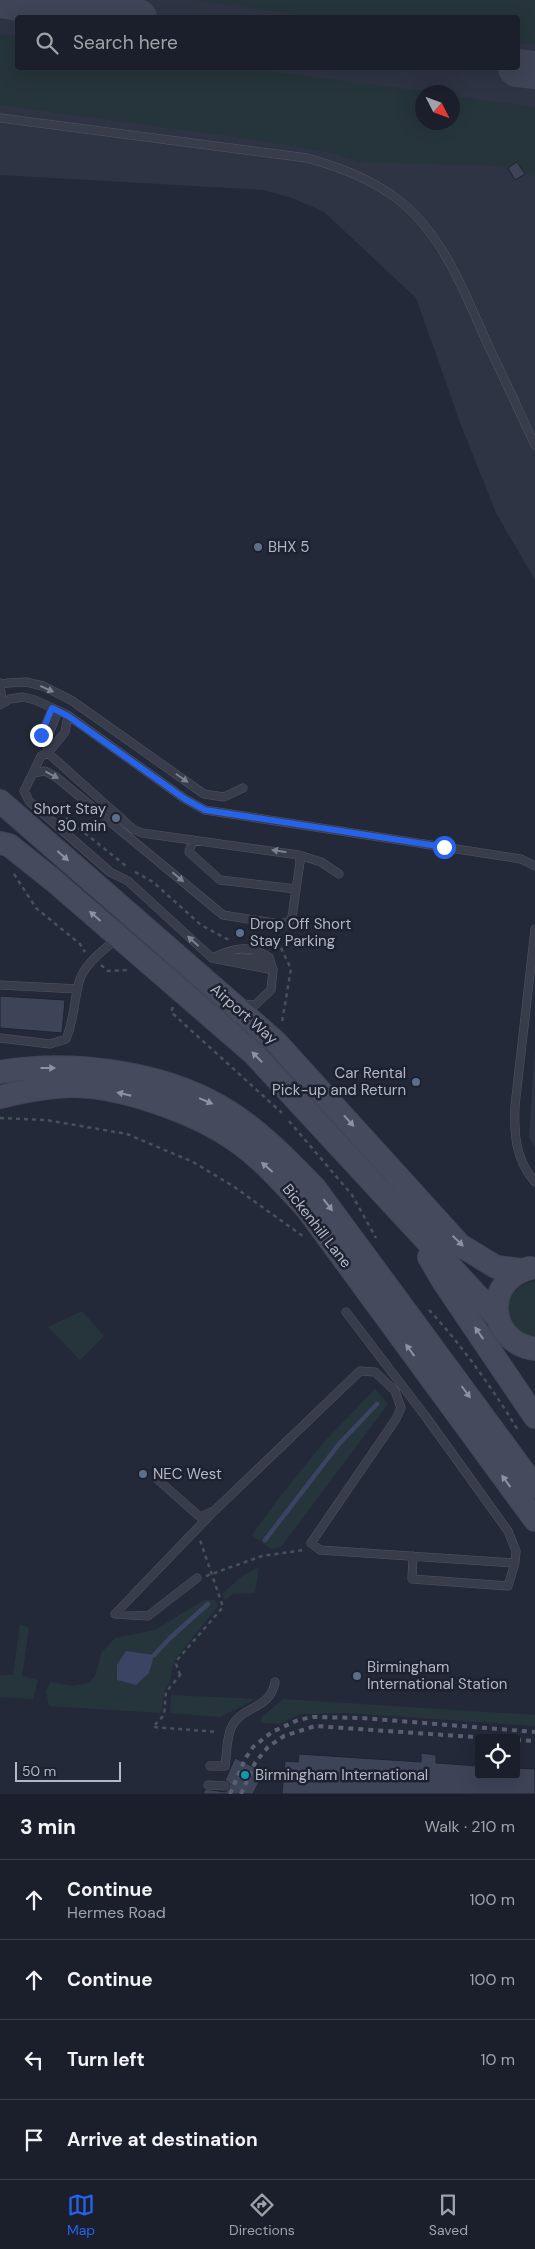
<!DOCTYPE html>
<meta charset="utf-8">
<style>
body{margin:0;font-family:"DM Sans",sans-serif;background:#282c38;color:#f1f3f6}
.controls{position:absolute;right:15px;bottom:15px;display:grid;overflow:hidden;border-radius:5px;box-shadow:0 5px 20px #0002}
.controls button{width:45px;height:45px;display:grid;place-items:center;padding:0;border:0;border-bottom:1px solid #393d48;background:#1b1f2c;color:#f1f3f6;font:25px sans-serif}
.compass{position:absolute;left:415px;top:85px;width:45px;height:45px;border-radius:50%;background:#1b1f2c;box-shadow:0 5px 20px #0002;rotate:132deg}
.scale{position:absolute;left:15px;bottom:12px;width:106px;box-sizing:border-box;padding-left:5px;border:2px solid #b3b7c6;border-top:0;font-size:14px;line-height:18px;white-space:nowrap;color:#b3b7c6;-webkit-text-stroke:4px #1d2130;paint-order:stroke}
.stop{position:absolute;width:15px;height:15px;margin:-11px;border:4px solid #2563eb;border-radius:50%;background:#fff}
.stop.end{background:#2563eb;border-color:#fff;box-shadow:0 1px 5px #0008}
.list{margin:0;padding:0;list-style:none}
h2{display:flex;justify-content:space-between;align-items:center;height:65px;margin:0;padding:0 20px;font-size:21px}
h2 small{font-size:16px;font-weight:400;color:#a0a2a9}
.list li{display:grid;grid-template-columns:32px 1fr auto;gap:15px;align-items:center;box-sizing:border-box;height:80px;padding:0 20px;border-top:1px solid #393d48}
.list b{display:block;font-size:19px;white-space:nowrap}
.list p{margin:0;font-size:16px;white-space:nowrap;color:#a0a2a9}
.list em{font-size:16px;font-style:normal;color:#a0a2a9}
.icon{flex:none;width:28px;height:28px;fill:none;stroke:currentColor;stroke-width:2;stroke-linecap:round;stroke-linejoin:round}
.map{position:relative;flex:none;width:535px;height:1794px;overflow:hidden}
.search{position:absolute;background:#1b1f2c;box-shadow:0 5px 20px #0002;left:15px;right:15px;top:15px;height:55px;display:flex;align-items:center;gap:12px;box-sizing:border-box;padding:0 18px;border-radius:5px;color:#a0a2a9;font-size:19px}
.sheet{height:385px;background:#1b1f2c}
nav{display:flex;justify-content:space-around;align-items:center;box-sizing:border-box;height:70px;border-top:1px solid #393d48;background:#1b1f2c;font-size:14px;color:#a0a2a9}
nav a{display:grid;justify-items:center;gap:2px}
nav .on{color:#2563eb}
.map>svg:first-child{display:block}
.airport{fill:#2f3444;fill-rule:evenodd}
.green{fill:#26353b}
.water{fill:#3b4462}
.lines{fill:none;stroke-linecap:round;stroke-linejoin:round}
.stream{stroke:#3b4462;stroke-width:4.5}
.taxiway{stroke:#3f4456;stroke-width:38}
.building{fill:#3e4457;stroke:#1f2332}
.lane-casing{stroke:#505463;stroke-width:9}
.secondary-casing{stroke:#414554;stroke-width:24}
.path{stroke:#445259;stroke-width:2.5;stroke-dasharray:4 4;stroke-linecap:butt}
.lane{stroke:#383c4b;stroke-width:8}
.secondary{stroke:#464a5d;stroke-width:22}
.rail{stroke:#5a5f71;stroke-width:4;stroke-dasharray:5 5;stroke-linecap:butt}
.oneway{fill:#7c808f}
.oneway2{fill:#8d91a1}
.route{stroke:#2563eb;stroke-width:6}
.service-dot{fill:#5c6f8a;stroke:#1d2130;stroke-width:2}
.culture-dot{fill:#0f9aa8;stroke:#1d2130;stroke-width:2}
.labels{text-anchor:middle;stroke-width:5;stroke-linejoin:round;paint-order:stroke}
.poi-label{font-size:15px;fill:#b3b7c6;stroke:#1d2130;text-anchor:start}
.street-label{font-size:15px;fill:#b3b7c6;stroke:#1d2130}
</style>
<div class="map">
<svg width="535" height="1794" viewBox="0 0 535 1794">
<rect width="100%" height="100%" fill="#24293a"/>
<path class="airport" d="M0,0H535V580L496,513L461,425L416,298L324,212L292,198L263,190L0,175ZM18,18H518V68H18ZM422,92H452V122H422Z
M535,1047V1148L529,1136Z"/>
<path class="green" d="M194,0H535V44L518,43V18L311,17Z
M0,34L17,36L18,68H247L430,92H422V122H452L453,96L535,107V176L497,166L361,162L327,152L256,140L0,105Z
M535,1281V1338C529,1336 521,1334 517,1331C512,1327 511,1322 510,1317C505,1298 516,1284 535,1281Z
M82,1311L104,1336L80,1360L48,1327Z
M375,1389L388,1404L281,1547L271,1549L252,1535L282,1494L326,1440Z
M259,1567L255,1593L233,1594L225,1600L222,1594L241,1577Z
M204,1600H215L218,1606L177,1657L172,1668L170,1682L165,1690L161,1713L49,1706L46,1692L50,1682L73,1686L89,1683L95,1676L102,1652L115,1638L155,1630Z
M20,1624L29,1628L22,1676L38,1680L33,1699L0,1697V1675H13Z
M171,1695L256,1699L220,1717L170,1713Z
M283,1699L535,1715V1726L347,1713L301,1714L279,1724L261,1723L262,1717Z"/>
<path class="water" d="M126,1651L154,1655L149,1673L136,1685L117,1680V1665Z"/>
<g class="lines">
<path class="stream" d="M265,1540L339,1444L377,1404
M154,1655L170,1638L208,1604"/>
<path class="taxiway" d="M6,0L138,18
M517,68L535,70"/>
</g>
<path class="building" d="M517,162L525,174L515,180L508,168Z
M0,996L65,1000L62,1033L0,1028Z
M421,1753L436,1755V1763L479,1766V1775H516V1768L535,1769V1794H282L285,1761L298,1762L299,1754L421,1762Z
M235,1758L264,1772L253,1794H203L205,1789L225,1792L229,1789L230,1784L225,1780Z"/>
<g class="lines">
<g class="lane-casing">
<path id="lane" d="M0,118L307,158C339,167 369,178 396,198C443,233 465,294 488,345C504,378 519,411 535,445
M0,683L2,703
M0,685L7,683L26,682L43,686L71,700L204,794L224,797L243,788
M0,705L10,699L23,697L35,700L66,714L185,799L205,810L521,859L535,866
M68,716L65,732L48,753L133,829L142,833L299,855L300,862L292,917L289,922L280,924L223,915L56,777L45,771L33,773L24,791L29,801L110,872L128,881L212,958L273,970L271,990L255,1005L241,1004
M46,741L41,735L53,708
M33,773L41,756L48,753L46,741L58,711
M193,840L189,852L220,880L296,889
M299,855L321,862L339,874
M535,929L515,1106C514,1134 515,1159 535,1182
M221,957L260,959L273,970
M212,958C233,948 248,944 269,957L273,970
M0,985L78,989
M0,1038L50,1044L66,1039C74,1021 74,1001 79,982C84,964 104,950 117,938
M346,1312L426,1417L508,1531L516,1551L515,1563
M157,1479L200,1517L211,1512
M197,1578L148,1616L115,1614L213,1512L360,1371L375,1372L395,1391L401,1408L396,1419L311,1543L320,1550L515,1563L508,1586L412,1579L413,1556
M210,1766H225C227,1754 226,1737 232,1726C242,1706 271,1709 275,1682
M208,1785L225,1786"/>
</g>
<g class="secondary-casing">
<path id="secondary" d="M0,801L276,1042L460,1245L496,1267L521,1270
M0,843L9,845L53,880L254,1054L497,1317
M0,1072C69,1060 158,1071 219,1106C256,1127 286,1158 315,1188L535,1487
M0,1097C24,1091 51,1086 75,1086C125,1087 199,1114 239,1143C264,1161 286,1186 307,1209L535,1520
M429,1257L443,1281L535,1417
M530,1268C483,1280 487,1342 535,1349"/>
</g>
<path class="path" d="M66,818L126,866
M135,872L153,882L201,925L229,940
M14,874L36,908L80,944L85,952
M273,947L281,948L291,969L282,1022
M101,965L108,971L128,970
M173,1007L171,1012L282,1113
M0,1118L46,1120L127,1134L193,1162L233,1186L304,1237
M289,1121L352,1195L376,1238
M429,1310C462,1345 495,1392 519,1432
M206,1576L262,1556L304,1550
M181,1674L166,1692L164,1715L153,1727L218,1732
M180,1675L176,1664L178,1659L223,1607L200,1540"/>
<use href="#lane" class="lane"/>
<use href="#secondary" class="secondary"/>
<path class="rail" d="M516,1740L535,1741
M230,1794L245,1759L253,1747L272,1732L298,1720L313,1717L362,1718L535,1732
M241,1794L255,1763L268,1747L284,1736L315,1726L488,1738"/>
</g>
<defs><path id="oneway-solid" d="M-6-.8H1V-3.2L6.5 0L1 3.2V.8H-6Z" transform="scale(1.25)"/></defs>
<g class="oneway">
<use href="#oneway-solid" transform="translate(47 689) rotate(24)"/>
<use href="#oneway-solid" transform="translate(52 775) rotate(28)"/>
<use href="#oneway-solid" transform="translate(182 778) rotate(35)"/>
<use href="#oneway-solid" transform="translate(279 851) rotate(-171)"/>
<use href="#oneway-solid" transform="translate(178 877) rotate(40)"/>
<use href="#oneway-solid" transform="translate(193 941) rotate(-138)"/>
</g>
<g class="oneway2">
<use href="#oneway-solid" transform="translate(63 856) rotate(41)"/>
<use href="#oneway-solid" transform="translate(95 916) rotate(-139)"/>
<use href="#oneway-solid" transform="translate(257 1057) rotate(-134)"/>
<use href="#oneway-solid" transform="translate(48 1068)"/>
<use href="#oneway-solid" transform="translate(124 1094) rotate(-167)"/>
<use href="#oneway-solid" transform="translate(206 1101) rotate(23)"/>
<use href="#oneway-solid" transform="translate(349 1121) rotate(48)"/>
<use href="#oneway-solid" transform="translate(267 1167) rotate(-139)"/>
<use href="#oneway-solid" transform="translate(328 1205) rotate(52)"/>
<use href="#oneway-solid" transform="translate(458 1241) rotate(44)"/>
<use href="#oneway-solid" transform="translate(479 1333) rotate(-125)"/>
<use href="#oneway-solid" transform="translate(410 1350) rotate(-126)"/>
<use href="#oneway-solid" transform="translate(466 1392) rotate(53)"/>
<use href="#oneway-solid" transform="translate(506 1481) rotate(-126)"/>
</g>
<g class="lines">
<path class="route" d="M41,735L52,708L68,716L185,799L205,810L444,847"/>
</g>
<g class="service-dot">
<circle cx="258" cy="547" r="5"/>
<circle cx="116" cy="818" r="5"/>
<circle cx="240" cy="933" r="5"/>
<circle cx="416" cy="1082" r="5"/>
<circle cx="143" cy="1474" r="5"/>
<circle cx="357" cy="1676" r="5"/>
</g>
<circle class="culture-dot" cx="245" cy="1775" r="5"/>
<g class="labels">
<g class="poi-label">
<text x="268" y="552">BHX 5</text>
<text x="106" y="814" text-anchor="end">Short Stay<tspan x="106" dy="17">30 min</tspan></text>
<text x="250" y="929">Drop Off Short<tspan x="250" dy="17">Stay Parking</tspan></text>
<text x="406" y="1078" text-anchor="end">Car Rental<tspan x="406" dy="17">Pick-up and Return</tspan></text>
<text x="153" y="1479">NEC West</text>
<text x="367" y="1672">Birmingham<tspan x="367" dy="17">International Station</tspan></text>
<text x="255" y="1780">Birmingham International</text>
</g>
<g class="street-label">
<text transform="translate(244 1014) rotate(41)" y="5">Airport Way</text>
<text transform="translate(317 1226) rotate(52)" y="5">Bickenhill Lane</text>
</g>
</g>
</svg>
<div class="controls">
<button><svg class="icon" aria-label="locate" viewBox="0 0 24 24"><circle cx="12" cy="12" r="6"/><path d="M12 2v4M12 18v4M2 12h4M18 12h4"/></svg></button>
</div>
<svg class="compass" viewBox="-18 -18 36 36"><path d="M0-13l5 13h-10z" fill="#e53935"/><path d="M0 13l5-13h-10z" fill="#a0a2a9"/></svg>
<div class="scale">50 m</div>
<div class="stop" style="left:444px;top:847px"></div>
<div class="stop end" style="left:41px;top:735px"></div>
<div class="search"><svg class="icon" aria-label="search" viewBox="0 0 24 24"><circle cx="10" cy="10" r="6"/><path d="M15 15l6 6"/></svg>Search here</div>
</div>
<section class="sheet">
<h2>3 min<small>Walk · 210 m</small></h2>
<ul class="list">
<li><svg class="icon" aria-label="ahead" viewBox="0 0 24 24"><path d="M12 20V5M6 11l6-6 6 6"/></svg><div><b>Continue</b><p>Hermes Road</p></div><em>100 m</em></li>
<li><svg class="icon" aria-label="ahead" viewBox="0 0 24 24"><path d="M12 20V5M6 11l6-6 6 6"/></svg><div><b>Continue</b></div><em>100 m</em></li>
<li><svg class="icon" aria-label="left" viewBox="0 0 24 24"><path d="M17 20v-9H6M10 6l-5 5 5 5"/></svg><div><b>Turn left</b></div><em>10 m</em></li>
<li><svg class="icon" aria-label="arrive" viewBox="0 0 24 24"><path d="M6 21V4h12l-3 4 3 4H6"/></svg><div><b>Arrive at destination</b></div></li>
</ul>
</section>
<nav>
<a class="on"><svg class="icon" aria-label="map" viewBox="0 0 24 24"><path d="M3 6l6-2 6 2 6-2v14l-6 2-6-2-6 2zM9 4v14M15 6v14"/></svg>Map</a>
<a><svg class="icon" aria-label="directions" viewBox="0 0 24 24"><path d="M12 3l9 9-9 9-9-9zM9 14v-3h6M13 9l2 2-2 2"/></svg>Directions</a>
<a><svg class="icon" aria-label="saved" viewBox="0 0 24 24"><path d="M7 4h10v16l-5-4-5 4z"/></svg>Saved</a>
</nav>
